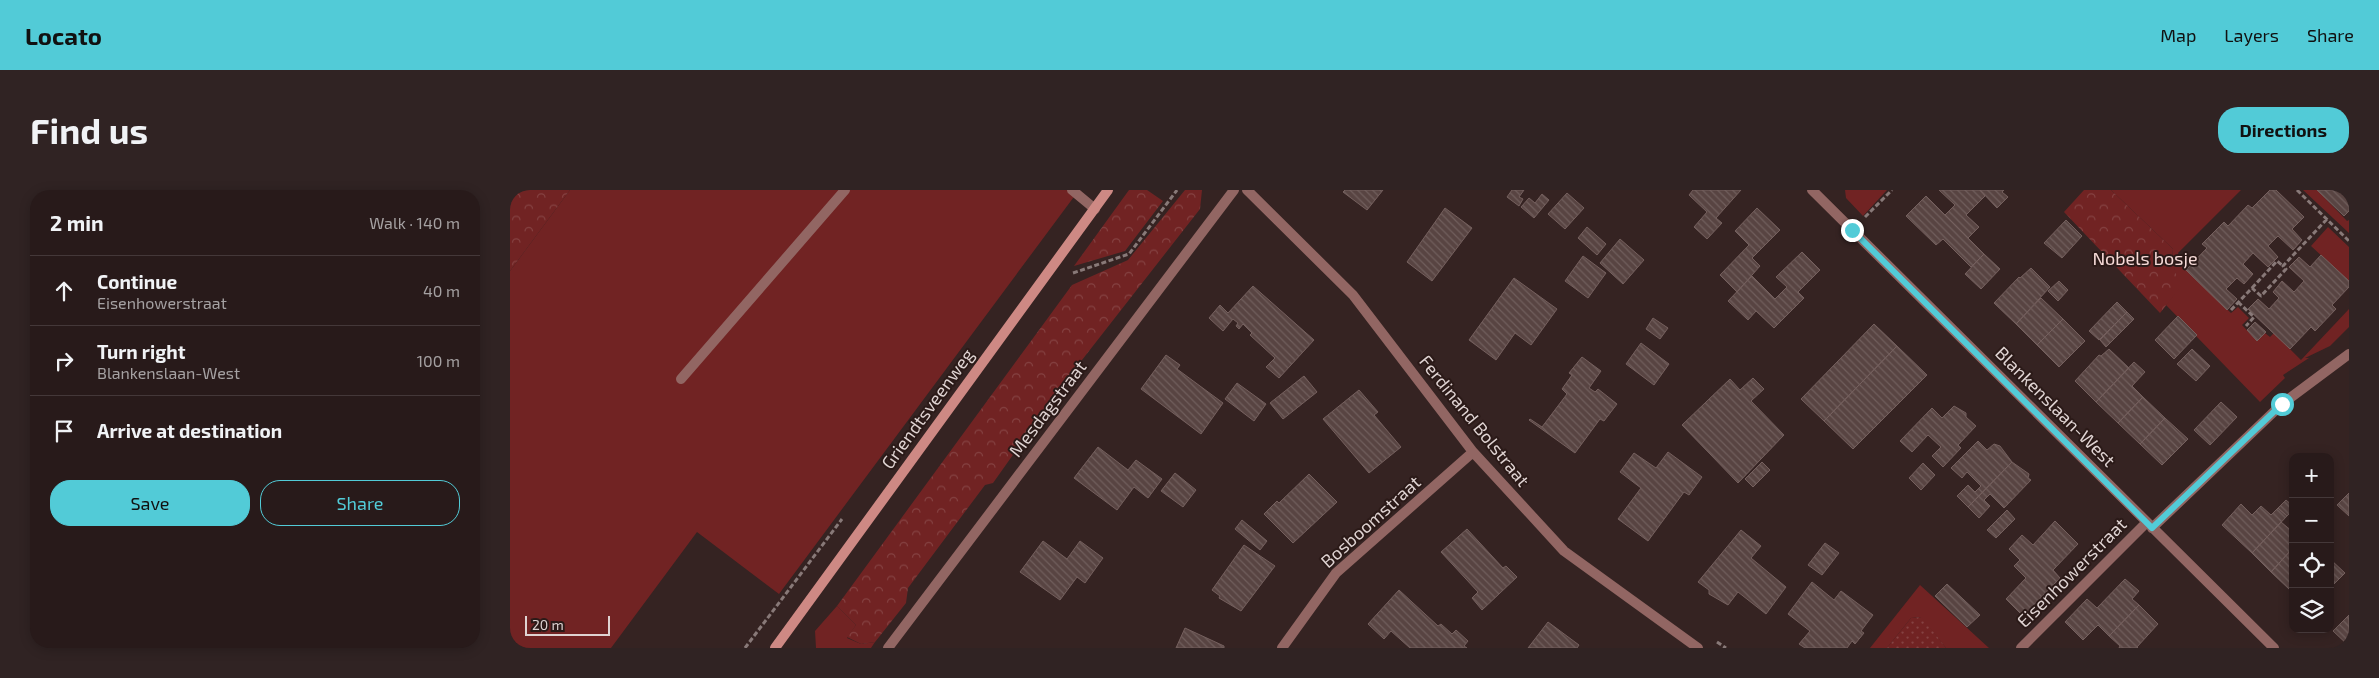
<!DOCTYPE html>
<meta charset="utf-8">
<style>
body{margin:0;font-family:"Exo 2",sans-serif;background:#302323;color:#f1f3f6}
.controls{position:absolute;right:15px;bottom:15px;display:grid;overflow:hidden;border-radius:10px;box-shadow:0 2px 12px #0003}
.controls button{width:45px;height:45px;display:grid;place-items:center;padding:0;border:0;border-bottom:1px solid #443839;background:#281a1a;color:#f1f3f6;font:25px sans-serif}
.scale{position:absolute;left:15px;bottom:12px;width:85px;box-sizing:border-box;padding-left:5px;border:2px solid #dfd3d2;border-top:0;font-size:14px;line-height:18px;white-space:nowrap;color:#dfd3d2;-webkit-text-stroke:4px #2b1a18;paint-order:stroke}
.stop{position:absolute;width:15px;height:15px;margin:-11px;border:4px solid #52cbd7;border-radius:50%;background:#fff}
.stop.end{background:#52cbd7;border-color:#fff;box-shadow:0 1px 5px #0008}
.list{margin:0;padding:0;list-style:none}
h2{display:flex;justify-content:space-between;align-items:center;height:65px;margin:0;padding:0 20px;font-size:21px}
h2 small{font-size:16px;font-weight:400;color:#a5a1a2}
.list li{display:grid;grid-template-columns:32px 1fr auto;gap:15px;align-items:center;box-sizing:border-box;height:70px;padding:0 20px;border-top:1px solid #443839}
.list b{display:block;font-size:19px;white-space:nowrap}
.list p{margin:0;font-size:16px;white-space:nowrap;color:#a5a1a2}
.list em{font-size:16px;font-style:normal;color:#a5a1a2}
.actions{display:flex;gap:10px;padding:15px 20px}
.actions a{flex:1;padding:11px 0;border:1px solid #52cbd7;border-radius:20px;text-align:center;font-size:18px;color:#52cbd7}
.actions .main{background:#52cbd7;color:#111}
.icon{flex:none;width:28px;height:28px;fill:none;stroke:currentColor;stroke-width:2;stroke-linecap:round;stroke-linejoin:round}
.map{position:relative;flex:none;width:1839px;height:458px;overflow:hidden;border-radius:20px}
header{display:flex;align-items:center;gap:30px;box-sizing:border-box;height:70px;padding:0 25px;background:#52cbd7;color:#111}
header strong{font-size:24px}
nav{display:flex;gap:28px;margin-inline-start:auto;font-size:18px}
.intro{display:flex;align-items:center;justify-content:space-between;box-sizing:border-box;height:120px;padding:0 30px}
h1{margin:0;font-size:35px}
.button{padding:12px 22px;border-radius:20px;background:#52cbd7;color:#111;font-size:18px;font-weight:700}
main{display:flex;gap:30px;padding:0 30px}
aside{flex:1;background:#281a1a;border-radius:20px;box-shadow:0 2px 12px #0003}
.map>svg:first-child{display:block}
.grass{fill:#712323}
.forest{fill:url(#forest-crowns)}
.park{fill:url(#park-dots)}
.building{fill:url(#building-back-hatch);stroke:#75605e}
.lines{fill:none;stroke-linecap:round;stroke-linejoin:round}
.path{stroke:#887978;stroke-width:3;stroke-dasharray:5 2.5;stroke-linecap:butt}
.lane{stroke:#926663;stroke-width:10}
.street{stroke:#926663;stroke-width:10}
.secondary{stroke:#ce8984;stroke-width:10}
.route{stroke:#52cbd7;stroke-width:6}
.labels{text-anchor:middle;stroke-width:4;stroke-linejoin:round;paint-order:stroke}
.park-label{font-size:18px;fill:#f6dad7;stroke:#2b1a18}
.street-label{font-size:18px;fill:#dfd3d2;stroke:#2b1a18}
</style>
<header>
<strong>Locato</strong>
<nav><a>Map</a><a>Layers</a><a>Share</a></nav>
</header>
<div class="intro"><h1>Find us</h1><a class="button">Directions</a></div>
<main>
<aside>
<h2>2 min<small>Walk · 140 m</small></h2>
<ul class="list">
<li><svg class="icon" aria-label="ahead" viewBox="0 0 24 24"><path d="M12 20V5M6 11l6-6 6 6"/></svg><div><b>Continue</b><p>Eisenhowerstraat</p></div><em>40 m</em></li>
<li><svg class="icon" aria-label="right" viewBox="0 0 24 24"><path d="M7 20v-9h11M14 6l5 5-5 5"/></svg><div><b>Turn right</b><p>Blankenslaan-West</p></div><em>100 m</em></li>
<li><svg class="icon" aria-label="arrive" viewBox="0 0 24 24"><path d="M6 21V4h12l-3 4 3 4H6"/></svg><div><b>Arrive at destination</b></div></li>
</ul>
<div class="actions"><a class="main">Save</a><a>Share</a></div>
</aside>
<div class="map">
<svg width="1839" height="458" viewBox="0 0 1839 458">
<defs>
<pattern id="forest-crowns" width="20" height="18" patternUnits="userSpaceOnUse" patternTransform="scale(1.25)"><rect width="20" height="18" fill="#712323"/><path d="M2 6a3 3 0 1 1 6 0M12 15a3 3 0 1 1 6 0" fill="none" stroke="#854242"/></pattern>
<pattern id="park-dots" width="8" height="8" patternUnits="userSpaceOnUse" patternTransform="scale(1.25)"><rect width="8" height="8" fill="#712323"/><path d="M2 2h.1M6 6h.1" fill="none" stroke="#854242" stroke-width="1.8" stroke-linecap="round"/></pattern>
<pattern id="building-back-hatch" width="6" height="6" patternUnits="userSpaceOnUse" patternTransform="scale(1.25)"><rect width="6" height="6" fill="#584442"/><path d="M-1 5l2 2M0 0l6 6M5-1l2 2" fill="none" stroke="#705e5c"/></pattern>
</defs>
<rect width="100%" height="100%" fill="#352322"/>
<path class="grass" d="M60,0H569L269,404L187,342L101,458H0V81Z
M1335,0H1377L1353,26L1336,8Z
M1601,0H1731L1668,63L1676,80L1721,123L1728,117L1739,128L1732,135L1747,151L1755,143L1760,147L1764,143L1791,170L1839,119V137L1820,156L1795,168H1799L1773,185L1775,188L1750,212L1656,115L1669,98L1662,70L1663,59Z
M1793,0H1807L1837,31L1839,30V43Z
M1818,37L1839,57V91L1801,56Z
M1410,395L1479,458H1436L1411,427L1401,428L1377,458H1360Z
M327,416L346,435L337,448L351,454L365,452L361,458H306L305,441Z"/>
<path class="forest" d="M0,0H60L0,81Z
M619,0H637L653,11L615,61L564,76Z
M675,0H692L690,19L554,193L483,293L475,295L398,398L396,413L365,452L351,454L337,447L346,435L327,416L562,95L618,70Z
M1574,0H1601L1663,59L1662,70L1670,98L1650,123L1554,22Z"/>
<path class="park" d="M1412,427L1436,458H1377L1401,428Z"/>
<path class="building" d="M835,0H873L857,20L833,2Z
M1002,0H1014L1009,7L1013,9L1009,16L997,7Z
M1183,0H1231L1206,28L1212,33L1197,49L1184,37L1197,22L1179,5Z
M1429,0H1470L1475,6L1456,25L1469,37L1458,48L1435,25L1445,15Z
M1470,0H1494L1492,2L1498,7L1487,18Z
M1760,0H1766L1794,27L1782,39L1792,50L1783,60L1768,46L1758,56L1768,67L1758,77L1743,63L1733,74L1743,84L1734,94L1727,88L1716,99L1727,109L1717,120L1676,80L1697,58L1692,54L1714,32L1718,36L1738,15L1742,18Z
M1807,0H1839V21L1834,26Z
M1057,3L1074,18L1055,39L1038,24Z
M1032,4L1039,10L1024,28L1011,17L1019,8L1025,13Z
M1416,6L1474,64L1461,77L1433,49L1426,55L1396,26Z
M935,18L962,38L922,91L897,72Z
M1247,18L1270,40L1242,68L1250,76L1227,102L1210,85L1239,55L1225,41Z
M1556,30L1572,46L1552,68L1534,53Z
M1077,37L1096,54L1087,65L1068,48Z
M1110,49L1134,70L1113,94L1090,73Z
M1292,62L1310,80L1288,102L1294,108L1264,138L1246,121L1238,130L1218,111L1242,86L1265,109L1277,97L1266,87Z
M1474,64L1490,79L1471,99L1455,84Z
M1811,65L1839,91V97L1822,115L1826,119L1805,141L1801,137L1780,159L1738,119L1748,109L1759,119L1769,108L1763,102L1772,91L1784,102L1794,91L1779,77L1789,67L1800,77Z
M1073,66L1096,83L1078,108L1055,91Z
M1521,78L1540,97L1506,134L1484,113L1509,87L1510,88Z
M1004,88L1047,119L1021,155L1005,143L986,170L959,150Z
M1549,91L1558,100L1548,111L1538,101Z
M743,96L804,150L769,188L756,177L765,168L740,145L742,143L733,134L729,139L726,136L728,133L723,129L713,141L699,128L710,115L718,123Z
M1531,108L1553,129L1527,155L1506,134Z
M1607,112L1617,122L1589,150L1579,141Z
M1617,122L1624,129L1596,157L1590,150Z
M1668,126L1687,145L1664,169L1645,150Z
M1143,128L1158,138L1150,149L1136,139Z
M1553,129L1575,151L1549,177L1527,155Z
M1745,132L1756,142L1747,151L1737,140Z
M1364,134L1387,156L1314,231L1291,209Z
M1131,153L1159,174L1144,195L1116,174Z
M1387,156L1417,185L1343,259L1314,231Z
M1599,159L1619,178L1586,212L1565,191L1589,165L1591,166Z
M1682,159L1700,176L1686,191L1667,174Z
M656,165L670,175L667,179L713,213L691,244L631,199Z
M1072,167L1091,181L1079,198L1085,202L1088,199L1107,214L1094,231L1090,229L1065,263L1019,230L1020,229L1032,237L1057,204L1052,199L1062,185L1059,183Z
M1624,172L1635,182L1622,196L1633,207L1608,233L1586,212Z
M794,186L807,202L773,229L760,213Z
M1243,188L1254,199L1241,211L1274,245L1228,293L1172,235L1220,189L1230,200Z
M727,193L756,214L744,231L715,209Z
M849,200L868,222L864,225L891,257L859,283L813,229Z
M1633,207L1655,228L1630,254L1608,233Z
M1711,212L1727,227L1700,255L1684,240Z
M1444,216L1456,223V227L1466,236L1448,255L1451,258L1433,277L1422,266L1431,257L1418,245L1402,262L1390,251L1422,218L1432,228Z
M1655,228L1678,249L1652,275L1630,254Z
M1468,251L1477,260L1484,254L1490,256L1502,272L1458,317L1447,306L1458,295L1465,302L1471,296L1457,282L1452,288L1441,278Z
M588,257L618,280L626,270L652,289L638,308L624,297L607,320L564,288Z
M1158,262L1192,287L1179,305L1174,302L1138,351L1108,329L1131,298L1110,282L1124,263L1146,278Z
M1252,272L1260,280L1243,297L1235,289Z
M1502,272L1519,284L1518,288L1521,290L1494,318L1480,304L1474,310L1480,316L1469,328L1458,317Z
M1413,273L1425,285L1411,300L1399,288Z
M665,283L686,300L673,317L651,301Z
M799,284L827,312L783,353L754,324L767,311L769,313Z
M1839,303V326L1827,315Z
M1776,310L1783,316V320L1777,326L1768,318Z
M1731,314L1742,325L1751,316L1761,325L1768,318L1777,326L1742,363L1712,335Z
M1497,320L1505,329L1486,348L1477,340Z
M732,330L757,351L750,360L725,339Z
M1545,331L1568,354L1543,380L1550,388L1513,426L1496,409L1516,388L1504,376L1510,370L1499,359L1512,345L1523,355Z
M1771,332L1783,342V358L1761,382L1742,363Z
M957,339L993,378L996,376L1007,387L972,420L962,408L968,402L931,362Z
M1231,340L1251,356L1241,368L1276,397L1256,424L1228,402L1218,415L1199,404V400L1188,392Z
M533,351L557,369L570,351L593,368L575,393L567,387L550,410L510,382Z
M1315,353L1329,363L1312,385L1298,375Z
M734,355L765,376L731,421L709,408L710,406L702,400Z
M1780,361L1783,363V397L1780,400L1761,382Z
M1820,369L1835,383L1820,398Z
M1615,389L1629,401L1622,409L1629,415L1599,446L1588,435L1573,450L1555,432L1577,409L1587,418Z
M1302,392L1324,410L1331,401L1363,425L1351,441L1354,443L1345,454L1342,451L1337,458H1295L1289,454L1300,441L1278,424Z
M1437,394L1470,425L1457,437L1425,406Z
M889,400L928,436L931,434L942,444L946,440L958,451L954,456L957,458H900L881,441L874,449L858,434Z
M1629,415L1648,434L1627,457L1628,458H1609L1610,456L1599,446Z
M1839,425V456L1823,441Z
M1038,432L1069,455L1067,458H1018Z
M675,438L714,456V458H666Z"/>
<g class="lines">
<path class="path" d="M1787,0L1839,51
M1355,27L1382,0
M563,83L619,64L667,0
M1742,98L1767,71L1773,76
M1728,112L1744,127L1736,136
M1721,120L1742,98L1751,106L1776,79L1773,76L1817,29
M1207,452L1216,458
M235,458L332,329"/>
<path class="lane" d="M562,0L585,19
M171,189L335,0"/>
<path class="street" d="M737,0L843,105L963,262L1054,361L1188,458
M1302,0L1764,458
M1642,338L1772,214L1839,164
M378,458L724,0
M772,458L826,383L963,262
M1511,458L1637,332"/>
<path class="secondary" d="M265,458L598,0"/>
</g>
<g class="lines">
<path class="route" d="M1342,40L1642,338L1772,214"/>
</g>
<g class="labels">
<g class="park-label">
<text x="1635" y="75">Nobels bosje</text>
</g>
<g class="street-label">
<text transform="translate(1545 217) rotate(45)" y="6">Blankenslaan-West</text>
<text transform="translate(418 219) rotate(-54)" y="6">Griendtsveenweg</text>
<text transform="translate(538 219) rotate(-53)" y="6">Mesdagstraat</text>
<text transform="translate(964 231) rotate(51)" y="6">Ferdinand Bolstraat</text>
<text transform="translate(861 332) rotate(-42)" y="6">Bosboomstraat</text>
<text transform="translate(1562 383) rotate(-45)" y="6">Eisenhowerstraat</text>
</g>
</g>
</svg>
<div class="controls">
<button>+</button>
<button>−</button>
<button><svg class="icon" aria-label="locate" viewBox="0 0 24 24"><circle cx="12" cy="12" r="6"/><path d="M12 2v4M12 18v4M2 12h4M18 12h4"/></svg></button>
<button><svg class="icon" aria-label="layers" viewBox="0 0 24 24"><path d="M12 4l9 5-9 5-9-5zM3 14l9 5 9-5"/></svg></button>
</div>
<div class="scale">20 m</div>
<div class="stop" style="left:1772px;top:214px"></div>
<div class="stop end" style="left:1342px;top:40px"></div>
</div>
</main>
